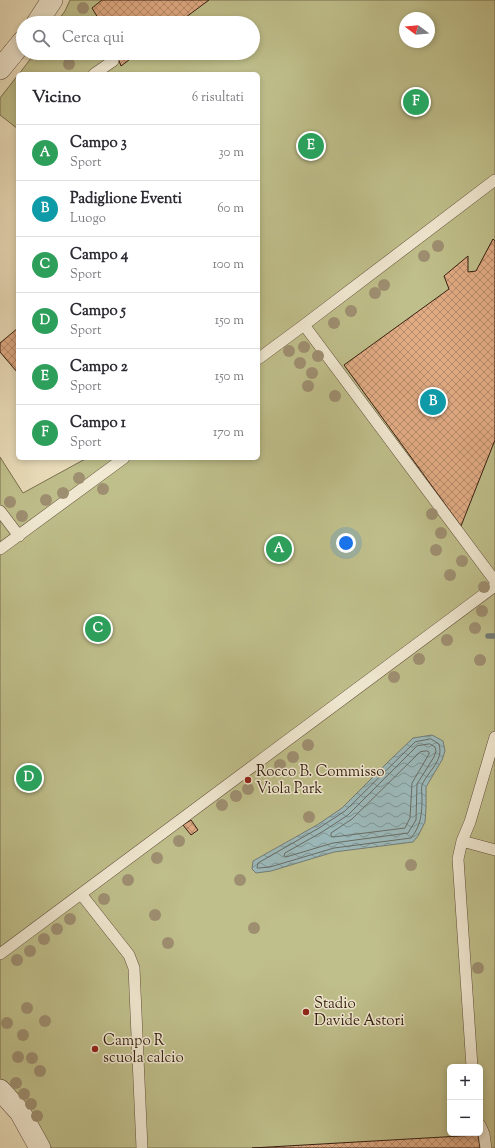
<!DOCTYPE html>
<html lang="it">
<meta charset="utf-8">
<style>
body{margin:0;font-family:"Sorts Mill Goudy",serif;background:#f7f7f7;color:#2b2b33}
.controls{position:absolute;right:12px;bottom:12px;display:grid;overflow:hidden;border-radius:6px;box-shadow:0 2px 6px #0003}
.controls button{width:36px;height:36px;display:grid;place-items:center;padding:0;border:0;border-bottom:1px solid #e1e1e2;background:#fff;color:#2b2b33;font:20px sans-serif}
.compass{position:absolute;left:399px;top:12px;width:36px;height:36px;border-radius:50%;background:#fff;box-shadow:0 2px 6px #0003;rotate:286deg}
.you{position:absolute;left:346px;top:543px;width:14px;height:14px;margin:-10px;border:3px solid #fff;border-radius:50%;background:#1a73e8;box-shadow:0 0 0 6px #1a73e833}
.badge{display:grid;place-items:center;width:26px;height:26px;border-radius:50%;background:#0b8043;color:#fff;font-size:13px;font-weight:700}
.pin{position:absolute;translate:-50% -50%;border:2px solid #fff;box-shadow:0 1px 4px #0006}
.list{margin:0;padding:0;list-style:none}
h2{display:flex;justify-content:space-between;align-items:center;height:52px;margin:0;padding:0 16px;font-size:17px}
h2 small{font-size:13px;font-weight:400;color:#7c7c81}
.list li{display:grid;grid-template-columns:26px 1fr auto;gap:12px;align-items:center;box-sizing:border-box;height:56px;padding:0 16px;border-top:1px solid #e1e1e2}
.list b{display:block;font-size:15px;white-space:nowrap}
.list p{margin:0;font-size:13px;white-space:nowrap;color:#7c7c81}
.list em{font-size:13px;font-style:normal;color:#7c7c81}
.icon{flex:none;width:22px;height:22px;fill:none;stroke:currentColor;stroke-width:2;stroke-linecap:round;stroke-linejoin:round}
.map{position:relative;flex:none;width:495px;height:1148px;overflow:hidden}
.search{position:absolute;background:#fff;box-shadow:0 2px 6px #0003;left:16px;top:16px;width:244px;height:44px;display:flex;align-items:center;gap:10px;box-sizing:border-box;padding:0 14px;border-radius:22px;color:#7c7c81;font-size:15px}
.panel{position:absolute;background:#fff;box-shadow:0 2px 6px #0003;left:16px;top:72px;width:244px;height:388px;border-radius:6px}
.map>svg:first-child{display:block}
.green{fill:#bfbf8b;stroke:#7a6f4e;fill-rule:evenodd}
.water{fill:url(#water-waves);stroke:#737b76}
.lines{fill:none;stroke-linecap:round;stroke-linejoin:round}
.shore{stroke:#696c65;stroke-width:1}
.stream{stroke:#737b76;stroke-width:5.5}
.building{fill:url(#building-cross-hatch);stroke:#361f10}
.service-casing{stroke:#634e3a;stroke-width:12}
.minor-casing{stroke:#634e3a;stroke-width:22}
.service{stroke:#f1e9d2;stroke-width:11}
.minor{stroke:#f1e9d2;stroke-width:21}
.tree{fill:#9e8f71}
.poi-dot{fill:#8f2418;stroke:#f1e9d2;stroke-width:1.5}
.labels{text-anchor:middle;stroke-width:3;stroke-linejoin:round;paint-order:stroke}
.poi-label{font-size:15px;fill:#361f10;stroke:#f1e9d2;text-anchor:start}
</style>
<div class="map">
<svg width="495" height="1148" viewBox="0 0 495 1148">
<defs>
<pattern id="water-waves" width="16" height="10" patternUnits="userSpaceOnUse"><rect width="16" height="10" fill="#9cb9ba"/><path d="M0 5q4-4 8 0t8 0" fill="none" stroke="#809696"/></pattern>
<pattern id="building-cross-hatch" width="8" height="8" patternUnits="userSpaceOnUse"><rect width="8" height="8" fill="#e1ab84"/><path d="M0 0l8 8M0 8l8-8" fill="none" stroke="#b78b6b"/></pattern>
</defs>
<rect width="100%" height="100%" fill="#eaddba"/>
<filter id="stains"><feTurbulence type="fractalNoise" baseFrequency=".005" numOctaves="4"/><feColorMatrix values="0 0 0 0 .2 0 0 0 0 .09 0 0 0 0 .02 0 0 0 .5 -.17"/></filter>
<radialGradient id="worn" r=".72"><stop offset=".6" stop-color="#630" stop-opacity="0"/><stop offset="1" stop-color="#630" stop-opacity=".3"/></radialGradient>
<path class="green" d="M70,0H495V1148H52L36,1132L0,1080V457L23,493L87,458H258V74H19L35,53H253V23H56L65,11ZM405,18H429V42H405ZM450,1067H480V1133H450Z
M18,75V129L0,115V98Z"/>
<path class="water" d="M432,735L443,741L445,751L442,760L426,787V808L425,822L418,836L413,842L334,852L271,871L256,873L252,869L253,861L317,825L342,808L390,760L413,738Z"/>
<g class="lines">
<path class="shore" d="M431,739L439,744C444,761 428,771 422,785C421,789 422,794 422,798C422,813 421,826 411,838L334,848L270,867L259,868H257L258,863L319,828L345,811L415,742Z
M430,744L435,747L436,751L434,757L417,784L416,820L408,833L333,843L286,857L284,856L285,853L322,832L348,815L417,746Z
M427,751L429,752V754L412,783L410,818L405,828L333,837L331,836V833L352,819L420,752Z"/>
<path class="stream" d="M488,636H495"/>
</g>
<path class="building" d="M102,0H209L178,23H101L92,8Z
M116,53H138L121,66Z
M493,239L495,241V440L461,526L344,365L449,289L444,276L468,256V272L476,271Z
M18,328V372H17L0,352V343Z
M191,820L198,830L191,835L183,825Z
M478,1135L480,1148H252Z"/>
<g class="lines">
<g class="service-casing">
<path id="service" d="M94,74L113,61
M495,180L304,325L495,581
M258,359L304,325
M0,511L19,536
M0,549L124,458
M462,841L495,850
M81,894L129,955L134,968L142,1148
M0,954L495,586
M472,1067L458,859L462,841L470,822L495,737
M480,1125L484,1134L486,1148"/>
</g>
<g class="minor-casing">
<path id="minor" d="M37,23L52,0
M0,69L23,41
M0,1090L20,1112L40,1148"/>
</g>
<use href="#service" class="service"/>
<use href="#minor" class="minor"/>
</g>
<g class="tree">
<circle cx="83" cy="8" r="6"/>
<circle cx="69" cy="64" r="6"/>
<circle cx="438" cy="246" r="6"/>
<circle cx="424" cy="256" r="6"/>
<circle cx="384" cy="285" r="6"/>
<circle cx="375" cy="293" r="6"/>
<circle cx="351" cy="311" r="6"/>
<circle cx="334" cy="323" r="6"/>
<circle cx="304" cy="347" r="6"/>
<circle cx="289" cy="351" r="6"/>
<circle cx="318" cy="356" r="6"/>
<circle cx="300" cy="363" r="6"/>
<circle cx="312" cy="373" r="6"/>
<circle cx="308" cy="386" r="6"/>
<circle cx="335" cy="396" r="6"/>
<circle cx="79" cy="478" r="6"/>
<circle cx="103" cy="489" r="6"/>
<circle cx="63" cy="493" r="6"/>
<circle cx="46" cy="500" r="6"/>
<circle cx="10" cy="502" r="6"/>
<circle cx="432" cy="514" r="6"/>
<circle cx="22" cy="516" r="6"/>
<circle cx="441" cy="533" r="6"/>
<circle cx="436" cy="550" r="6"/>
<circle cx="462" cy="561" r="6"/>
<circle cx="450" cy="575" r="6"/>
<circle cx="484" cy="587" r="6"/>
<circle cx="482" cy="611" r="6"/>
<circle cx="475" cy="628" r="6"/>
<circle cx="447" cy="640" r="6"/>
<circle cx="419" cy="659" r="6"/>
<circle cx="480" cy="660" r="6"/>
<circle cx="394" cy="677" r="6"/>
<circle cx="308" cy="745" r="6"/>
<circle cx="293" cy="757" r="6"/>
<circle cx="280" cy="765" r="6"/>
<circle cx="248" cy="789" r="6"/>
<circle cx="236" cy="796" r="6"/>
<circle cx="222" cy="805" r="6"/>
<circle cx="309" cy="817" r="6"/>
<circle cx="179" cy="841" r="6"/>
<circle cx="157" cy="858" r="6"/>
<circle cx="411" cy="865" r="6"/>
<circle cx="128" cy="880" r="6"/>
<circle cx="240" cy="880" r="6"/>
<circle cx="104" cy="899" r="6"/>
<circle cx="155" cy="915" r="6"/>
<circle cx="70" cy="919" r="6"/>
<circle cx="254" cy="928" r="6"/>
<circle cx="57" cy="929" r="6"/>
<circle cx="44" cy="939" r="6"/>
<circle cx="168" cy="943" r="6"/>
<circle cx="30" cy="951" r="6"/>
<circle cx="17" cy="960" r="6"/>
<circle cx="478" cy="968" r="6"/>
<circle cx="27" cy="1008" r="6"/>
<circle cx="45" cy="1021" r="6"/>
<circle cx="7" cy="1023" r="6"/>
<circle cx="23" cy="1035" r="6"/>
<circle cx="18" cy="1057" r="6"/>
<circle cx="32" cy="1058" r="6"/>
<circle cx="40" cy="1071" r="6"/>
<circle cx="16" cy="1083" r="6"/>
<circle cx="24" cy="1094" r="6"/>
<circle cx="31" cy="1104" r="6"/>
<circle cx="37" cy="1116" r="6"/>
</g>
<g class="poi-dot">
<circle cx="248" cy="780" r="4"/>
<circle cx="306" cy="1012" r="4"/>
<circle cx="95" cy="1049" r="4"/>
</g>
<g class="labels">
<g class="poi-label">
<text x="256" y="776">Rocco B. Commisso<tspan x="256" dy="17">Viola Park</tspan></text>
<text x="314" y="1008">Stadio<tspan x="314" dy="17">Davide Astori</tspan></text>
<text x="103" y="1045">Campo R<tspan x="103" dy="17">scuola calcio</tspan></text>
</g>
</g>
<rect width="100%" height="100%" filter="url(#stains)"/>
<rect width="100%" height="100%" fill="url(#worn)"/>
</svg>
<div class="controls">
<button>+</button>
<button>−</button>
</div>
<svg class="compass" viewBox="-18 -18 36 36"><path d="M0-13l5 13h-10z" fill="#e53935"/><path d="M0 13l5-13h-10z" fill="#7c7c81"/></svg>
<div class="you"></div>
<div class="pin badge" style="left:279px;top:549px;background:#2e9e5b">A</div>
<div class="pin badge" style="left:433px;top:402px;background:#0f9aa8">B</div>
<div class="pin badge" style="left:98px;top:629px;background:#2e9e5b">C</div>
<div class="pin badge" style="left:29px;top:778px;background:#2e9e5b">D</div>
<div class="pin badge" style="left:311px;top:146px;background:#2e9e5b">E</div>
<div class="pin badge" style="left:416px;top:102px;background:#2e9e5b">F</div>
<div class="search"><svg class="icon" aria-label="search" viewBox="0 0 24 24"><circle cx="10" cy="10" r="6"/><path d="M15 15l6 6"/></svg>Cerca qui</div>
<section class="panel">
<h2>Vicino<small>6 risultati</small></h2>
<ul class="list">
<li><span class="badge" style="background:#2e9e5b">A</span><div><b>Campo 3</b><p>Sport</p></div><em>30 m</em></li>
<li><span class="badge" style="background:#0f9aa8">B</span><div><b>Padiglione Eventi</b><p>Luogo</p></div><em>60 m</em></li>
<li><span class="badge" style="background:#2e9e5b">C</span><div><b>Campo 4</b><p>Sport</p></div><em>100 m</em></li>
<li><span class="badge" style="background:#2e9e5b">D</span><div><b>Campo 5</b><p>Sport</p></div><em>150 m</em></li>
<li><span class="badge" style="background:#2e9e5b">E</span><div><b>Campo 2</b><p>Sport</p></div><em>150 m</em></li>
<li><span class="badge" style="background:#2e9e5b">F</span><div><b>Campo 1</b><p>Sport</p></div><em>170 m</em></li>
</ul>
</section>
</div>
